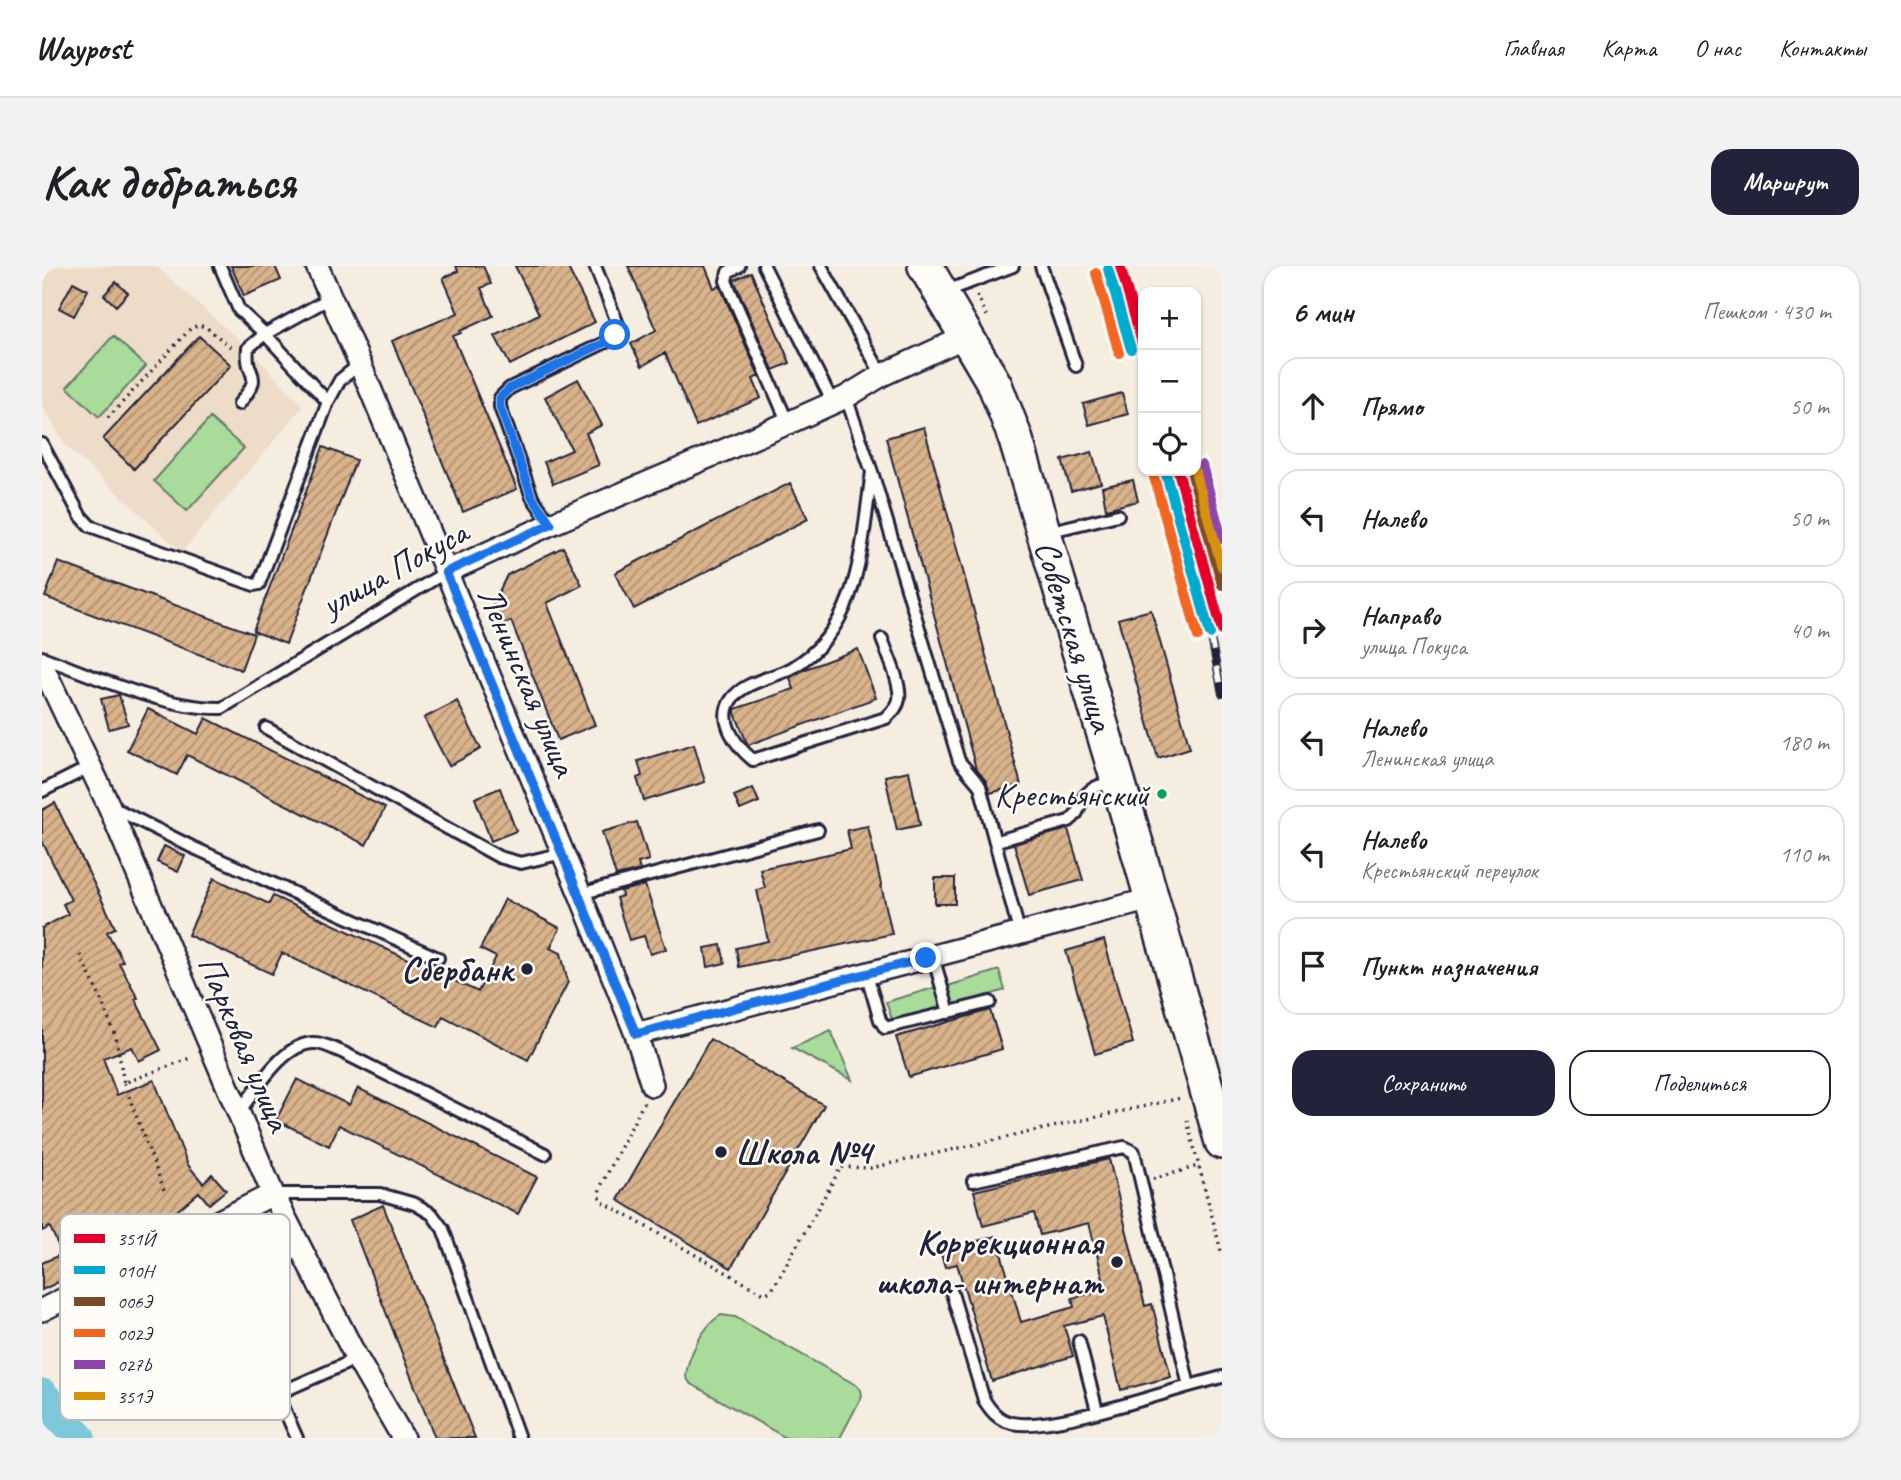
<!DOCTYPE html>
<html lang="ru">
<meta charset="utf-8">
<style>
body{margin:0;font-family:Caveat,sans-serif;background:#f2f2f2;color:#202124}
.controls{position:absolute;right:21px;top:21px;display:grid;overflow:hidden;border-radius:14px;box-shadow:0 2px 5px #0004}
.controls button{width:63px;height:63px;display:grid;place-items:center;padding:0;border:0;border-bottom:2px solid #e0e0e0;background:#fff;color:#202124;font:35px sans-serif}
.stop{position:absolute;width:21px;height:21px;margin:-16px;border:5px solid #1a73e8;border-radius:50%;background:#fff}
.stop.end{background:#1a73e8;border-color:#fff;box-shadow:0 2px 7px #0008}
.list{margin:0;padding:0;list-style:none}
h2{display:flex;justify-content:space-between;align-items:center;height:91px;margin:0;padding:0 28px;font-size:30px}
h2 small{font-size:23px;font-weight:400;color:#757577}
.list li{display:grid;grid-template-columns:46px 1fr auto;gap:21px;align-items:center;box-sizing:border-box;height:98px;margin:0 14px 14px;padding:0 14px;border:2px solid #e0e0e0;border-radius:21px}
.list b{display:block;font-size:26px;white-space:nowrap}
.list p{margin:0;font-size:23px;white-space:nowrap;color:#757577}
.list em{font-size:23px;font-style:normal;color:#757577}
.actions{display:flex;gap:14px;padding:21px 28px}
.actions a{flex:1;padding:16px 0;border:2px solid #22223b;border-radius:21px;text-align:center;font-size:24px;color:#22223b}
.actions .main{background:#22223b;color:#fff}
.icon{flex:none;width:38px;height:38px;fill:none;stroke:currentColor;stroke-width:2;stroke-linecap:round;stroke-linejoin:round}
.map{position:relative;flex:none;width:1180px;height:1172px;overflow:hidden;border-radius:21px}
header{display:flex;align-items:center;gap:42px;box-sizing:border-box;height:98px;padding:0 35px;background:#fff;border-bottom:2px solid #e0e0e0}
header strong{font-size:33px}
nav{display:flex;gap:38px;margin-inline-start:auto;font-size:24px}
.intro{display:flex;align-items:center;justify-content:space-between;box-sizing:border-box;height:168px;padding:0 42px}
h1{margin:0;font-size:49px}
.button{padding:18px 32px;border-radius:21px;background:#22223b;color:#fff;font-size:24px;font-weight:700}
main{display:flex;gap:42px;padding:0 42px}
aside{flex:1;background:#fff;border-radius:21px;box-shadow:0 2px 5px #0004}
.map>svg:first-child{display:block}
.built{fill:#eddcc7}
.green{fill:#a9db9b;stroke:#667e6b;stroke-width:2}
.lines{fill:none;stroke-linecap:round;stroke-linejoin:round}
.river{stroke:#7bc8da;stroke-width:33}
.building{fill:url(#building-hatch);stroke:#22223b;stroke-width:2}
.lane-casing{stroke:#22223b;stroke-width:16}
.street-casing{stroke:#22223b;stroke-width:26}
.primary-casing{stroke:#22223b;stroke-width:38}
.path{stroke:#22223b;stroke-width:3.5;stroke-dasharray:2 5;stroke-linecap:butt}
.lane{stroke:#fdfcf7;stroke-width:10}
.street{stroke:#fdfcf7;stroke-width:21}
.primary{stroke:#fdfcf7;stroke-width:33}
.rail-casing{stroke:#22223b;stroke-width:8}
.rail{stroke:#fdfcf7;stroke-width:5;stroke-dasharray:16;stroke-linecap:butt}
.rail-1-casing{stroke:#fdfcf7;stroke-width:16}
.rail-2-casing{stroke:#fdfcf7;stroke-width:16}
.rail-3-casing{stroke:#fdfcf7;stroke-width:16}
.rail-4-casing{stroke:#fdfcf7;stroke-width:16}
.rail-5-casing{stroke:#fdfcf7;stroke-width:16}
.rail-6-casing{stroke:#fdfcf7;stroke-width:16}
.rail-1{stroke:#e4002b;stroke-width:10}
.rail-2{stroke:#00a9ce;stroke-width:10}
.rail-3{stroke:#7a4b2a;stroke-width:10}
.rail-4{stroke:#f26522;stroke-width:10}
.rail-5{stroke:#8e44ad;stroke-width:10}
.rail-6{stroke:#d79209;stroke-width:10}
.route{stroke:#1a73e8;stroke-width:9}
.bus-dot{fill:#00a651;stroke:#fdfcf7;stroke-width:2.5}
.poi-dot{fill:#22223b;stroke:#fdfcf7;stroke-width:2.5}
.labels{text-anchor:middle;stroke-width:5;stroke-linejoin:round;paint-order:stroke}
.bus-label{font-size:33px;fill:#22223b;stroke:#fdfcf7;text-anchor:end}
.street-label{font-size:35px;fill:#22223b;stroke:#fdfcf7}
.poi-label{font-size:35px;font-weight:bold;fill:#22223b;stroke:#fdfcf7;text-anchor:end}
.key{fill:#fdfcf7;stroke:#bbbbbf;stroke-width:2}
.key-label{font-size:19px;fill:#22223b}
</style>
<header>
<strong>Waypost</strong>
<nav><a>Главная</a><a>Карта</a><a>О нас</a><a>Контакты</a></nav>
</header>
<div class="intro"><h1>Как добраться</h1><a class="button">Маршрут</a></div>
<main>
<div class="map">
<svg width="1180" height="1172" viewBox="0 0 1180 1172">
<defs>
<pattern id="building-hatch" width="6" height="6" patternUnits="userSpaceOnUse" patternTransform="scale(1.75)"><rect width="6" height="6" fill="#d9b38a"/><path d="M-1 1l2-2M0 6l6-6M5 7l2-2" fill="none" stroke="#b09172"/></pattern>
</defs>
<rect width="100%" height="100%" fill="#f6ede1"/>
<filter id="ink" filterUnits="userSpaceOnUse"><feTurbulence type="fractalNoise" baseFrequency=".0143" numOctaves="2"/><feDisplacementMap in="SourceGraphic" scale="14" xChannelSelector="R" yChannelSelector="G"/><feConvolveMatrix kernelMatrix="1 2 1 2 8 2 1 2 1" color-interpolation-filters="sRGB"/></filter>
<g filter="url(#ink)">
<path class="built" d="M16,0H114L206,82L261,140L140,286L24,180L0,139V7Z"/>
<path class="green" d="M71,70L104,100L57,151L25,121Z
M168,152L202,182L145,245L112,215Z
M957,704L963,724L912,740L906,720Z
M895,721L901,741L851,756L844,736Z
M789,765L810,814L750,782Z
M679,1049L693,1051L814,1119L819,1124L820,1130L798,1172H744L648,1117L644,1111C645,1092 661,1059 679,1049Z"/>
<g class="lines">
<path class="river" d="M0,1129L37,1172"/>
</g>
<path class="building" d="M189,0H233L239,14L202,30Z
M414,0H441L449,18L439,22L451,50L418,65L419,67L411,70L475,223L421,246L350,75L416,47L401,12L416,5Z
M473,0H525L553,56L468,99L453,70L497,48Z
M586,0H663L672,22L678,20L717,110L711,113L719,132L654,160L623,87L600,100L589,78L614,64Z
M709,6L748,97L731,104L692,14Z
M31,16L46,24L32,50L17,42Z
M74,16L86,27L74,40L62,29Z
M157,70L189,99L92,203L61,173Z
M536,113L560,159L544,167L557,199L511,218L502,196L530,184L503,131Z
M1080,127L1086,148L1047,159L1041,138Z
M882,161L979,519L948,527L944,515L934,503L844,172Z
M281,181L314,194L244,378L211,365Z
M1050,186L1059,217L1029,225L1020,194Z
M1091,214L1096,235L1064,243L1060,221Z
M748,217L766,253L592,343L573,307Z
M521,281L540,319L505,337L553,459L516,474L469,355L461,359L451,338L465,309Z
M16,296L212,368L199,404L3,331Z
M1109,344L1148,482L1116,492L1076,353Z
M816,383L834,432L706,479L705,477L693,447V443L752,423L748,412L761,404Z
M77,429L86,458L67,463L59,433Z
M415,435L439,483L407,500L382,452Z
M106,443L156,468L164,452L343,542L324,579L145,489L135,509L85,484Z
M652,478L663,516L602,535L595,512L600,510L596,495Z
M867,505L878,559L855,564L843,510Z
M458,522L474,565L449,575L433,532Z
M711,522L717,536L698,544L692,530Z
M13,537L70,655L73,662L65,666L81,695L77,697L96,732L93,733L119,784L97,795L90,781L61,792L75,829L112,814L146,899L161,917L170,908L184,924L167,938L157,926L114,963L21,1004L25,1012L0,1024V997L20,988L8,961L0,965V662L26,648L21,638L29,634L0,575V544Z
M595,556L607,594L596,597L598,604L574,610L560,566Z
M826,560L850,668L697,701L694,682L726,675L715,624L723,622L718,603L809,583L805,564Z
M1026,563L1041,614L987,629L972,578Z
M122,580L143,590L136,606L115,596Z
M172,612L227,638L231,630L436,726L454,691L438,683L463,633L518,662L508,682L519,687L526,716L486,794L401,750L396,761L240,687L230,708L146,669Z
M893,612H913V638H893Z
M603,619L624,683L608,688L602,670L587,674L574,632L580,630L579,625Z
M1062,674L1091,777L1053,788L1024,685Z
M679,679L683,697L666,701L663,682Z
M948,744L960,783L867,811L854,771Z
M668,773L782,839L689,1002L576,934Z
M255,813L307,839L316,822L495,911L476,948L297,859L287,880L234,854Z
M1067,893L1103,1040L1110,1038L1129,1111L1079,1124L1061,1050L1022,1060L1031,1090L950,1115L915,998L903,1001L898,985L954,970L979,1056L1032,1041L1030,1032L1064,1024L1047,957L998,969L992,947L941,960L932,925Z
M341,939L433,1172H393L308,954Z"/>
<g class="lines">
<g class="lane-casing">
<path id="lane" d="M178,0L197,44L223,68L286,136
M697,0L686,6L684,15L746,157
M722,0L791,137
M779,0L840,109
M999,0L1034,100
M902,26L971,0
M804,131L830,206L917,495L938,520L978,669
M197,138C225,104 202,114 206,82L223,68L290,31
M0,178L38,249L48,260L212,319L217,318L286,136L298,114L318,98
M830,206C819,277 820,361 750,402C732,412 702,415 689,434C675,455 695,481 711,494L844,452C850,446 856,441 857,433C860,419 845,387 840,373
M509,258L490,231L458,141V132L468,122L566,75L573,69L577,61L553,0
M1005,266L1076,249
M0,391C54,411 123,443 180,442L404,306
M224,462L457,591L479,597L521,587
M0,525L48,501
M70,541L150,581L396,692
M955,575L1027,555C1039,546 1035,541 1042,531C1050,520 1062,518 1073,516
M538,628L776,564
M891,690L907,747
M824,706L838,754L843,762L948,736
M196,847C214,825 241,776 273,777C281,777 292,783 300,786L503,888
M931,915L1082,881L1092,886L1147,1120L1180,1111
M231,928H338L373,938L390,948L401,963L477,1172
M165,961C202,1028 223,1103 255,1172
M909,1024L942,1134C949,1145 956,1154 970,1157C1005,1165 1108,1131 1147,1120
M1037,1075L1055,1145
M235,1128L303,1098L313,1089"/>
</g>
<g class="street-casing">
<path id="street" d="M275,0L318,98L538,628L594,768L610,819
M404,306L509,258L746,157L804,131L840,109L925,70
M0,399L67,540L231,928L313,1089L361,1172
M594,768L1109,633
M0,1044L231,928"/>
</g>
<g class="primary-casing">
<path id="primary" d="M883,0L953,119L973,171L1076,515L1180,876"/>
</g>
<path class="path" d="M935,29L947,54
M66,152L149,62L157,59L165,62L192,84
M38,689L58,731L74,772L82,817L151,791
M82,817L122,924
M602,836L558,922L557,930L561,936L722,1028L730,1024L799,901L829,902L1139,832
M1145,854L1180,989
M1111,913L1156,900"/>
<use href="#lane" class="lane"/>
<use href="#street" class="street"/>
<use href="#primary" class="primary"/>
<g class="rail-casing">
<path id="rail" d="M1138,212L1180,428"/>
</g>
<use href="#rail" class="rail"/>
<g class="rail-1-casing">
<path id="rail-1" d="M1078,0L1101,80
M1136,205L1180,365"/>
</g>
<g class="rail-2-casing">
<path id="rail-2" d="M1066,3L1089,83
M1124,208L1168,368"/>
</g>
<g class="rail-3-casing">
<path id="rail-3" d="M1149,205L1180,319"/>
</g>
<g class="rail-4-casing">
<path id="rail-4" d="M1054,7L1077,87
M1112,211L1156,371"/>
</g>
<g class="rail-5-casing">
<path id="rail-5" d="M1160,199L1180,273"/>
</g>
<g class="rail-6-casing">
<path id="rail-6" d="M1153,205L1180,301"/>
</g>
<use href="#rail-1" class="rail-1"/>
<use href="#rail-2" class="rail-2"/>
<use href="#rail-3" class="rail-3"/>
<use href="#rail-4" class="rail-4"/>
<use href="#rail-5" class="rail-5"/>
<use href="#rail-6" class="rail-6"/>
</g>
</g>
<g class="lines" filter="url(#ink)">
<path class="route" d="M573,69L566,75L468,122L458,132V141L490,231L509,258L404,306L594,768L884,692"/>
</g>
<circle class="bus-dot" cx="1120" cy="528" r="6"/>
<g class="poi-dot">
<circle cx="485" cy="703" r="7"/>
<circle cx="679" cy="886" r="7"/>
<circle cx="1075" cy="996" r="7"/>
</g>
<g class="labels">
<g class="bus-label">
<text x="1107" y="540">Крестьянский</text>
</g>
<g class="street-label">
<text transform="translate(352 302) rotate(-29)" y="12">улица Покуса</text>
<text transform="translate(1033 370) rotate(73)" y="12">Советская улица</text>
<text transform="translate(486 415) rotate(67)" y="12">Ленинская улица</text>
<text transform="translate(203 777) rotate(67)" y="12">Парковая улица</text>
</g>
<g class="poi-label">
<text x="471" y="715">Сбербанк</text>
<text x="693" y="898" text-anchor="start">Школа №4</text>
<text x="1061" y="988">Коррекционная<tspan x="1061" dy="40">школа- интернат</tspan></text>
</g>
</g>
<rect x="18" y="948" width="230" height="206" rx="10" class="key"/>
<rect x="32" y="968" width="31" height="9" fill="#e4002b"/>
<rect x="32" y="1000" width="31" height="8" fill="#00a9ce"/>
<rect x="32" y="1031" width="31" height="9" fill="#7a4b2a"/>
<rect x="32" y="1063" width="31" height="8" fill="#f26522"/>
<rect x="32" y="1094" width="31" height="9" fill="#8e44ad"/>
<rect x="32" y="1126" width="31" height="8" fill="#d79209"/>
<g class="key-label">
<text x="75" y="979">351Й</text>
<text x="75" y="1011">010Н</text>
<text x="75" y="1042">006Э</text>
<text x="75" y="1074">002Э</text>
<text x="75" y="1105">027Ь</text>
<text x="75" y="1137">351Э</text>
</g>
</svg>
<div class="controls">
<button>+</button>
<button>−</button>
<button><svg class="icon" aria-label="locate" viewBox="0 0 24 24"><circle cx="12" cy="12" r="6"/><path d="M12 2v4M12 18v4M2 12h4M18 12h4"/></svg></button>
</div>
<div class="stop" style="left:573px;top:69px"></div>
<div class="stop end" style="left:884px;top:692px"></div>
</div>
<aside>
<h2>6 мин<small>Пешком · 430 m</small></h2>
<ul class="list">
<li><svg class="icon" aria-label="ahead" viewBox="0 0 24 24"><path d="M12 20V5M6 11l6-6 6 6"/></svg><div><b>Прямо</b></div><em>50 m</em></li>
<li><svg class="icon" aria-label="left" viewBox="0 0 24 24"><path d="M17 20v-9H6M10 6l-5 5 5 5"/></svg><div><b>Налево</b></div><em>50 m</em></li>
<li><svg class="icon" aria-label="right" viewBox="0 0 24 24"><path d="M7 20v-9h11M14 6l5 5-5 5"/></svg><div><b>Направо</b><p>улица Покуса</p></div><em>40 m</em></li>
<li><svg class="icon" aria-label="left" viewBox="0 0 24 24"><path d="M17 20v-9H6M10 6l-5 5 5 5"/></svg><div><b>Налево</b><p>Ленинская улица</p></div><em>180 m</em></li>
<li><svg class="icon" aria-label="left" viewBox="0 0 24 24"><path d="M17 20v-9H6M10 6l-5 5 5 5"/></svg><div><b>Налево</b><p>Крестьянский переулок</p></div><em>110 m</em></li>
<li><svg class="icon" aria-label="arrive" viewBox="0 0 24 24"><path d="M6 21V4h12l-3 4 3 4H6"/></svg><div><b>Пункт назначения</b></div></li>
</ul>
<div class="actions"><a class="main">Сохранить</a><a>Поделиться</a></div>
</aside>
</main>
